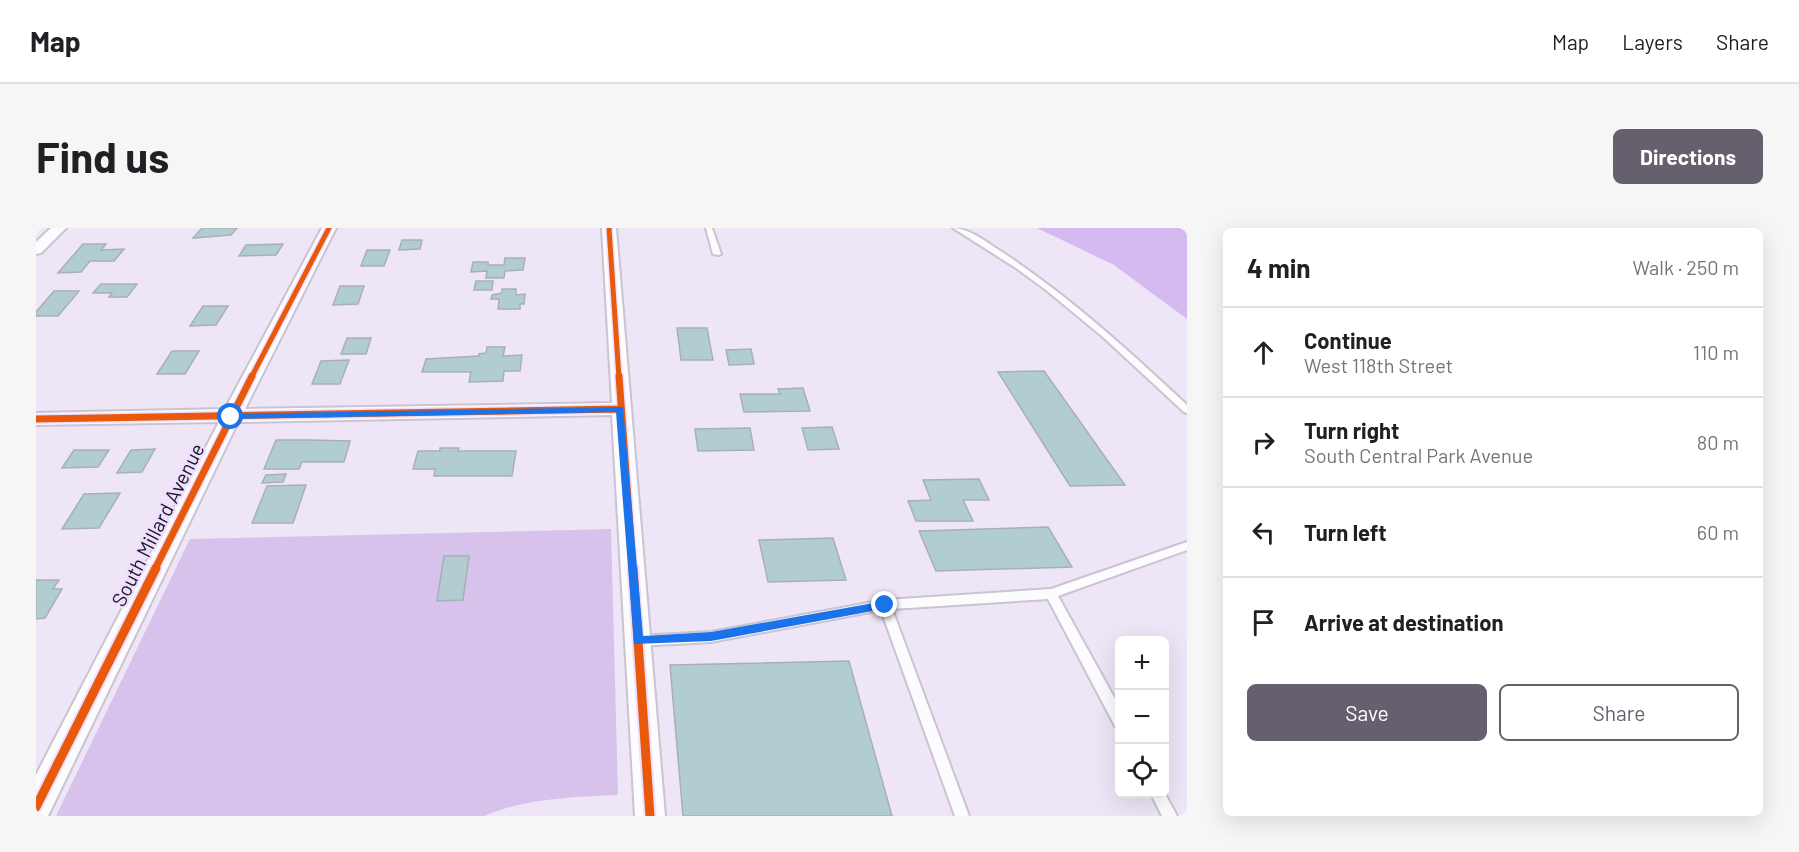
<!DOCTYPE html>
<meta charset="utf-8">
<style>
body{margin:0;font-family:Barlow,sans-serif;background:#f6f6f6;color:#202124}
.controls{position:absolute;right:18px;bottom:18px;display:grid;overflow:hidden;border-radius:9px;box-shadow:0 6px 24px #0002}
.controls button{width:54px;height:54px;display:grid;place-items:center;padding:0;border:0;border-bottom:2px solid #e0e0e0;background:#fff;color:#202124;font:30px sans-serif}
.stop{position:absolute;width:18px;height:18px;margin:-14px;border:4px solid #1a73e8;border-radius:50%;background:#fff}
.stop.end{background:#1a73e8;border-color:#fff;box-shadow:0 2px 6px #0008}
.list{margin:0;padding:0;list-style:none}
h2{display:flex;justify-content:space-between;align-items:center;height:78px;margin:0;padding:0 24px;font-size:26px}
h2 small{font-size:20px;font-weight:400;color:#757577}
.list li{display:grid;grid-template-columns:39px 1fr auto;gap:18px;align-items:center;box-sizing:border-box;height:90px;padding:0 24px;border-top:2px solid #e0e0e0}
.list b{display:block;font-size:22px;white-space:nowrap}
.list p{margin:0;font-size:20px;white-space:nowrap;color:#757577}
.list em{font-size:20px;font-style:normal;color:#757577}
.actions{display:flex;gap:12px;padding:18px 24px}
.actions a{flex:1;padding:14px 0;border:2px solid #665f6d;border-radius:9px;text-align:center;font-size:21px;color:#665f6d}
.actions .main{background:#665f6d;color:#fff}
.icon{flex:none;width:33px;height:33px;fill:none;stroke:currentColor;stroke-width:2;stroke-linecap:round;stroke-linejoin:round}
.map{position:relative;flex:none;width:1151px;height:588px;overflow:hidden;border-radius:9px}
header{display:flex;align-items:center;gap:36px;box-sizing:border-box;height:84px;padding:0 30px;background:#fff;border-bottom:2px solid #e0e0e0}
header strong{font-size:28px}
nav{display:flex;gap:33px;margin-inline-start:auto;font-size:21px}
.intro{display:flex;align-items:center;justify-content:space-between;box-sizing:border-box;height:144px;padding:0 36px}
h1{margin:0;font-size:42px}
.button{padding:15px 27px;border-radius:9px;background:#665f6d;color:#fff;font-size:21px;font-weight:700}
main{display:flex;gap:36px;padding:0 36px}
aside{flex:1;background:#fff;border-radius:9px;box-shadow:0 6px 24px #0002}
.map>svg:first-child{display:block}
.green{fill:#d6c2ea}
.forest{fill:#d5b9f1}
.building{fill:#b1cdd2;stroke:#a9afb6;stroke-width:1.5}
.lines{fill:none;stroke-linecap:round;stroke-linejoin:round}
.service-casing{stroke:#cac3d1;stroke-width:4}
.minor-casing{stroke:#cac3d1;stroke-width:4}
.service{fill:#fcfbfe;fill-rule:evenodd}
.minor{fill:#fcfbfe;fill-rule:evenodd}
.cycleway-far2-casing{stroke:#eedffe;stroke-width:8}
.cycleway-far1-casing{stroke:#eedffe;stroke-width:10}
.cycleway-casing{stroke:#eedffe;stroke-width:13}
.cycleway-far2{stroke:#e8590c;stroke-width:5}
.cycleway-far1{stroke:#e8590c;stroke-width:7}
.cycleway{stroke:#e8590c;stroke-width:9}
.route{fill:#1a73e8}
.labels{text-anchor:middle;stroke-width:5;stroke-linejoin:round;paint-order:stroke}
.street-label{font-size:20px;fill:#1c1623;stroke:#eedffe}
</style>
<header>
<strong>Map</strong>
<nav><a>Map</a><a>Layers</a><a>Share</a></nav>
</header>
<div class="intro"><h1>Find us</h1><a class="button">Directions</a></div>
<main>
<div class="map">
<svg width="1151" height="588" viewBox="0 0 1151 588">
<rect width="100%" height="100%" fill="#eee6f7"/>
<path class="green" d="M575,301L582,567C537,569 490,570 448,588H20L154,311Z"/>
<path class="forest" d="M1001,0H1151V91L1078,37Z"/>
<path class="building" d="M166,0H201L195,7L157,10Z
M366,12H386L384,21L363,22Z
M47,16H70L65,22L88,21L78,33H54L45,44L22,45Z
M247,16L240,27L203,28L210,17Z
M331,22H354L348,38H325Z
M469,30H489L487,42L469,43L468,50H450L451,43L435,44L437,34H452V37H468Z
M440,53H457L456,62H438Z
M65,56H101L91,69H73L76,65H57Z
M304,58H328L322,76L297,77Z
M466,61H480V67L489,66L488,76H484V81H462L463,71H455L456,67L466,65Z
M18,63H43L22,88H0V84Z
M167,78H192L180,97L154,98Z
M641,100H671L677,132H645Z
M311,110H335L330,126H305Z
M451,119H469L467,128L486,127L484,143H468L467,153L433,154L435,144H386L390,131L443,128V126L450,125Z
M715,121L718,136L693,137L690,122Z
M136,123H163L149,146H121Z
M313,132L304,156H276L285,133Z
M1008,143L1089,257L1034,258L962,144Z
M767,160L774,183L708,184L704,166H744L742,161Z
M796,199L803,221L772,222L766,200Z
M714,200L718,222L662,223L659,201Z
M240,212H275L314,213L308,234H266L263,241H228Z
M404,220H423L422,223H480L476,248H398L399,241H377L382,223H404Z
M119,221L106,244L81,245L95,222Z
M38,222H73L62,239L26,240Z
M250,246L247,254L226,255L230,247Z
M943,251L953,272H927L937,293H880L872,273L895,272L887,252Z
M270,257L257,295H216L231,258Z
M84,265L63,300L26,301L48,266Z
M1012,299L1036,339L900,343L883,303Z
M797,310L810,352L732,354L723,312Z
M408,328H433L427,372L401,373Z
M0,352H23L17,361H26L9,390L0,391Z
M813,433L856,588H647L634,437Z"/>
<g class="lines">
<g class="service-casing">
<path id="service" d="M670,0H676L685,26L683,27L677,26Z
M917,0C933,0 952,15 966,24C1033,68 1092,122 1151,177V185L1148,184L1067,109L1010,62L980,40Z
M1151,314V322L1022,368L1084,480V500L1079,498L1012,371L856,381L933,588H919L845,382L675,414L602,418L598,417L596,413L598,409L602,408L675,404L849,372L1015,361Z
M1128,564L1141,588H1126L1115,566H1128Z"/>
</g>
<g class="minor-casing">
<path id="minor" d="M15,0H30L5,25L0,26V14Z
M286,0H300L209,181L576,175L566,0H580L629,588H599L576,187L202,194L12,588H0V547L183,194L0,197V185L189,181Z"/>
</g>
<use href="#service" class="service"/>
<use href="#minor" class="minor"/>
<g class="cycleway-far2-casing">
<path id="cycleway-far2" d="M573,0L583,150
M215,150L293,0"/>
</g>
<g class="cycleway-far1-casing">
<path id="cycleway-far1" d="M583,148L597,341
M0,191L584,181
M119,341L216,148"/>
</g>
<g class="cycleway-casing">
<path id="cycleway" d="M597,340L614,588
M0,579L120,340"/>
</g>
<use href="#cycleway-far2" class="cycleway-far2"/>
<use href="#cycleway-far1" class="cycleway-far1"/>
<use href="#cycleway" class="cycleway"/>
</g>
<path class="route" d="M587,179L607,408L675,404L849,373L853,374V380L675,413L598,416L580,184L195,191L191,189L195,186Z"/>
<g class="labels">
<g class="street-label">
<text transform="translate(122 297) rotate(-63)" y="7">South Millard Avenue</text>
</g>
</g>
</svg>
<div class="controls">
<button>+</button>
<button>−</button>
<button><svg class="icon" aria-label="locate" viewBox="0 0 24 24"><circle cx="12" cy="12" r="6"/><path d="M12 2v4M12 18v4M2 12h4M18 12h4"/></svg></button>
</div>
<div class="stop" style="left:195px;top:189px"></div>
<div class="stop end" style="left:849px;top:377px"></div>
</div>
<aside>
<h2>4 min<small>Walk · 250 m</small></h2>
<ul class="list">
<li><svg class="icon" aria-label="ahead" viewBox="0 0 24 24"><path d="M12 20V5M6 11l6-6 6 6"/></svg><div><b>Continue</b><p>West 118th Street</p></div><em>110 m</em></li>
<li><svg class="icon" aria-label="right" viewBox="0 0 24 24"><path d="M7 20v-9h11M14 6l5 5-5 5"/></svg><div><b>Turn right</b><p>South Central Park Avenue</p></div><em>80 m</em></li>
<li><svg class="icon" aria-label="left" viewBox="0 0 24 24"><path d="M17 20v-9H6M10 6l-5 5 5 5"/></svg><div><b>Turn left</b></div><em>60 m</em></li>
<li><svg class="icon" aria-label="arrive" viewBox="0 0 24 24"><path d="M6 21V4h12l-3 4 3 4H6"/></svg><div><b>Arrive at destination</b></div></li>
</ul>
<div class="actions"><a class="main">Save</a><a>Share</a></div>
</aside>
</main>
